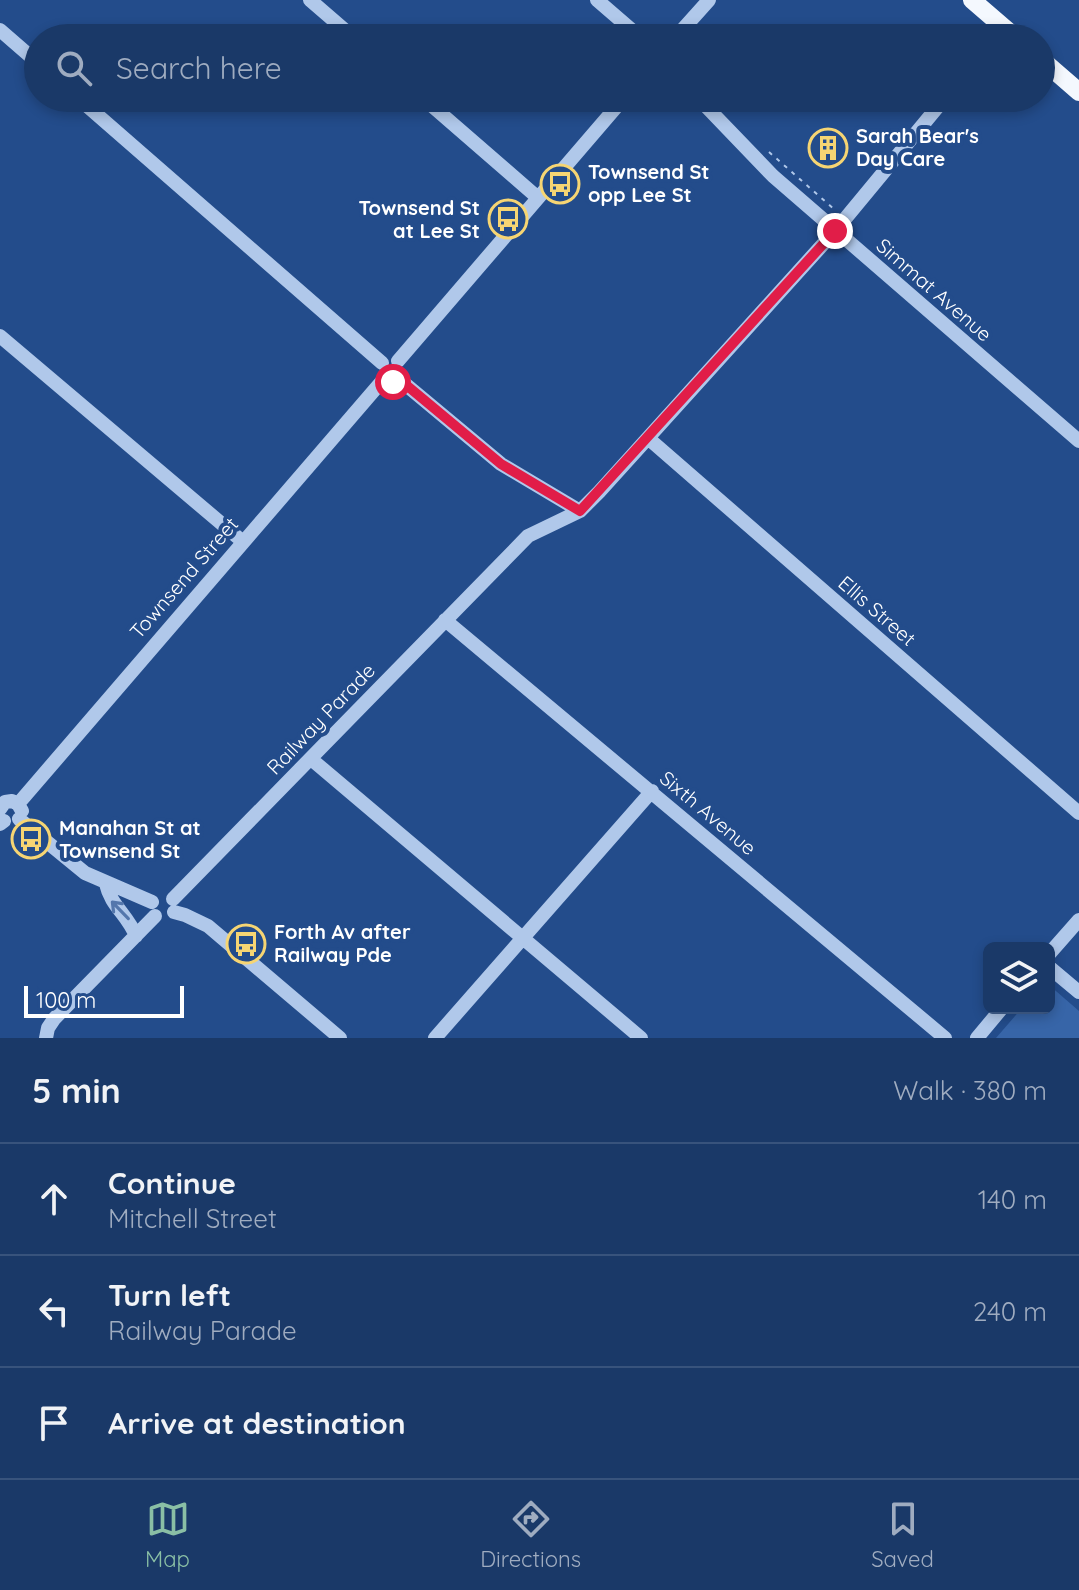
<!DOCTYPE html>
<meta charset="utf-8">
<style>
body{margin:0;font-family:Quicksand,sans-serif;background:#274471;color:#f1f3f6}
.controls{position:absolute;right:24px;bottom:24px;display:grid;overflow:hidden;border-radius:12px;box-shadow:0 4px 12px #0003}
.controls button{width:72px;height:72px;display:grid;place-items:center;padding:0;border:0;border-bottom:2px solid #38537c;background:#1a3968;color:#f1f3f6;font:40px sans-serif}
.scale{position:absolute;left:24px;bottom:20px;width:160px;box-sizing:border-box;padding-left:8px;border:4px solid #fff;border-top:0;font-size:22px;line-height:28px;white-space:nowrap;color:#fff;-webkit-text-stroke:6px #234c8b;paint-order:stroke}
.stop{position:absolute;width:24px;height:24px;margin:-18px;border:6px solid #e11d48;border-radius:50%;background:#fff}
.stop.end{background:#e11d48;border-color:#fff;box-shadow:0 2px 8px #0008}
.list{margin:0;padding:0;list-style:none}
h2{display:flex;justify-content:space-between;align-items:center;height:104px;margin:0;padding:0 32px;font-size:34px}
h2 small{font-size:26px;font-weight:400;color:#9facc0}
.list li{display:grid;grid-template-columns:52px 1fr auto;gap:24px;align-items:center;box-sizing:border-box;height:112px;padding:0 32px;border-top:2px solid #38537c}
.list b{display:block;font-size:30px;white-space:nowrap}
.list p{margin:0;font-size:26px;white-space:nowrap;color:#9facc0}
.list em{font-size:26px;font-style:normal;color:#9facc0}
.icon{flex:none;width:44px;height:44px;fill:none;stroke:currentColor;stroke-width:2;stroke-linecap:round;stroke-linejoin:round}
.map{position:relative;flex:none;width:1079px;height:1038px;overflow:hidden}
.search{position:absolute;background:#1a3968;box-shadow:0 4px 12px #0003;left:24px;right:24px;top:24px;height:88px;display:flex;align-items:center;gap:20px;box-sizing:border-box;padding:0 28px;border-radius:44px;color:#9facc0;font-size:30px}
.sheet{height:440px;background:#1a3968}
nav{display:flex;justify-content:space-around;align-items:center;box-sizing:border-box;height:112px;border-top:2px solid #38537c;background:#1a3968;font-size:22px;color:#9facc0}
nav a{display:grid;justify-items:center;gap:4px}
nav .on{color:#8abfa5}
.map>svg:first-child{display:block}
.green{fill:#3765a8}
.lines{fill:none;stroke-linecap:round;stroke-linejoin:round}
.path{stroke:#b0c8ea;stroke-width:2;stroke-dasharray:4 6;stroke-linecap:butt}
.minor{stroke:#b0c8ea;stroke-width:14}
.major{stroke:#f4f8fe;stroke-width:18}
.oneway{stroke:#5477ac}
.route{stroke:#e11d48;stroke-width:10}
.labels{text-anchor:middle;stroke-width:8;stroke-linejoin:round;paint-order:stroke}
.poi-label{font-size:20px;font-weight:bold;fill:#fff;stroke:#234c8b;text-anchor:start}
.street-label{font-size:20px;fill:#fff;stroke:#234c8b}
</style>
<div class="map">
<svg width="1079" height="1038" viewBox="0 0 1079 1038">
<rect width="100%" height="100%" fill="#234c8b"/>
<path class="green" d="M1049,985L1079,1011V1038H996L1022,1008H1049Z"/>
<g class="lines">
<path class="path" d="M769,152L835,210"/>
<path class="minor" d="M310,0L354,38
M597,0L641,38
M0,30L38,63
M675,38L709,0
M78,98L382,363
M423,98L537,197
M698,98L773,176L1079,441
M0,336L242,541
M398,361L624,98
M399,379L501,464L580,511
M649,439L1079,813
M445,620L945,1038
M311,759L641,1038
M18,804L383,380
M0,809L5,802L12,801L18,804L22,811
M19,819L85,873L152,902
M0,824L4,821
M106,884C111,906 127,914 136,936
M173,899L528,536L580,511L599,492L835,231L945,98
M174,912L185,915L208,926L340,1038
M1049,954L1079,920
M1049,967L1079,992
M46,1038L48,1028L54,1019L155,916
M435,1038L652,791
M977,1038L1002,1008"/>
<path class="major" d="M972,0L1016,38
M1041,59L1079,92"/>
</g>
<defs><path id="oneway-shaft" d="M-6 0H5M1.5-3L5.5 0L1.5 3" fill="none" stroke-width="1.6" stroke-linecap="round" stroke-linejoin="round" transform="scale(2)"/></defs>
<use class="oneway" href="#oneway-shaft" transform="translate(120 910) rotate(-134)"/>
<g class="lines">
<path class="route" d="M393,382L399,379L501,464L580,511L835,231"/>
</g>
<defs>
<g id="building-ring" transform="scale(2)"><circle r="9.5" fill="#234c8b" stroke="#f6d573" stroke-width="1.5"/><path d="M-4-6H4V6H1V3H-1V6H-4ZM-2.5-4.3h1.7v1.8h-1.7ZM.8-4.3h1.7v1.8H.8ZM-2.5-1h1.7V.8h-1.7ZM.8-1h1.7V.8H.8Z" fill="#f6d573"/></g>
<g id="bus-ring" transform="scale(2)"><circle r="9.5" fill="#234c8b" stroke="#f6d573" stroke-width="1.5"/><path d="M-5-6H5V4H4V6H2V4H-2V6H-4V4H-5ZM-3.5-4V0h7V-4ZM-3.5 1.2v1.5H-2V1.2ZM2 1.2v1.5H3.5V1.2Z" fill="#f6d573"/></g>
</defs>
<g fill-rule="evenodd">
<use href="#building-ring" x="828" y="148"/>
<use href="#bus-ring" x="560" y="184"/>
<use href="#bus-ring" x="508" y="219"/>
<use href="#bus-ring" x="31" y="839"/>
<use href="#bus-ring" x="246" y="944"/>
</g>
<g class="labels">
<g class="poi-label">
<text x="856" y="143">Sarah Bear's<tspan x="856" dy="23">Day Care</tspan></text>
<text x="588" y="179">Townsend St<tspan x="588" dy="23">opp Lee St</tspan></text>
<text x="480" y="215" text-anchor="end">Townsend St<tspan x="480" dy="23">at Lee St</tspan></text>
<text x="59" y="835">Manahan St at<tspan x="59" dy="23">Townsend St</tspan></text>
<text x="274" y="939">Forth Av after<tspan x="274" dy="23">Railway Pde</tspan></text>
</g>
<g class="street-label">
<text transform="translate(934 290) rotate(41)" y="7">Simmat Avenue</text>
<text transform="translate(184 578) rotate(-49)" y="7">Townsend Street</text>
<text transform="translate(877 611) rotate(41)" y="7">Ellis Street</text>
<text transform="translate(321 719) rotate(-46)" y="7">Railway Parade</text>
<text transform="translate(708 813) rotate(40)" y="7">Sixth Avenue</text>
</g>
</g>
</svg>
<div class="controls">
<button><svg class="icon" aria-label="layers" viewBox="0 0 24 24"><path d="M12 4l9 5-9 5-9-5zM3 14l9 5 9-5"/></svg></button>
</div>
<div class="scale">100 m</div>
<div class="stop" style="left:393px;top:382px"></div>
<div class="stop end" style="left:835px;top:231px"></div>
<div class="search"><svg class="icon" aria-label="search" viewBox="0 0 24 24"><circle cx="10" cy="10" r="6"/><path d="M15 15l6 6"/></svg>Search here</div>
</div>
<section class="sheet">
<h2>5 min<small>Walk · 380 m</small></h2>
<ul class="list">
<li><svg class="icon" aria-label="ahead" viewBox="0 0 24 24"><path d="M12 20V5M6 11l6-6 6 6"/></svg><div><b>Continue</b><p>Mitchell Street</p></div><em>140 m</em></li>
<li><svg class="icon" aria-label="left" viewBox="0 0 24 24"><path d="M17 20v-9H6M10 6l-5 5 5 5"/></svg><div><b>Turn left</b><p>Railway Parade</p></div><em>240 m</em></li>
<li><svg class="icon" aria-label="arrive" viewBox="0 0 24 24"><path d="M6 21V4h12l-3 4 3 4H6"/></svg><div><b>Arrive at destination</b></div></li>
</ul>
</section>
<nav>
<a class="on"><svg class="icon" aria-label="map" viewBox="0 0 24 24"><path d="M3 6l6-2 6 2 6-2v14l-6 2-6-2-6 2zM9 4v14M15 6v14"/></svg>Map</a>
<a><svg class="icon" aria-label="directions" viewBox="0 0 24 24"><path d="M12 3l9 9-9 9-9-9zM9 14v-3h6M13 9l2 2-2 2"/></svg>Directions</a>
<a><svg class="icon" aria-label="saved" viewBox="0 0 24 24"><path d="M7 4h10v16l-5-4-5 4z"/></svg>Saved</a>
</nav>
